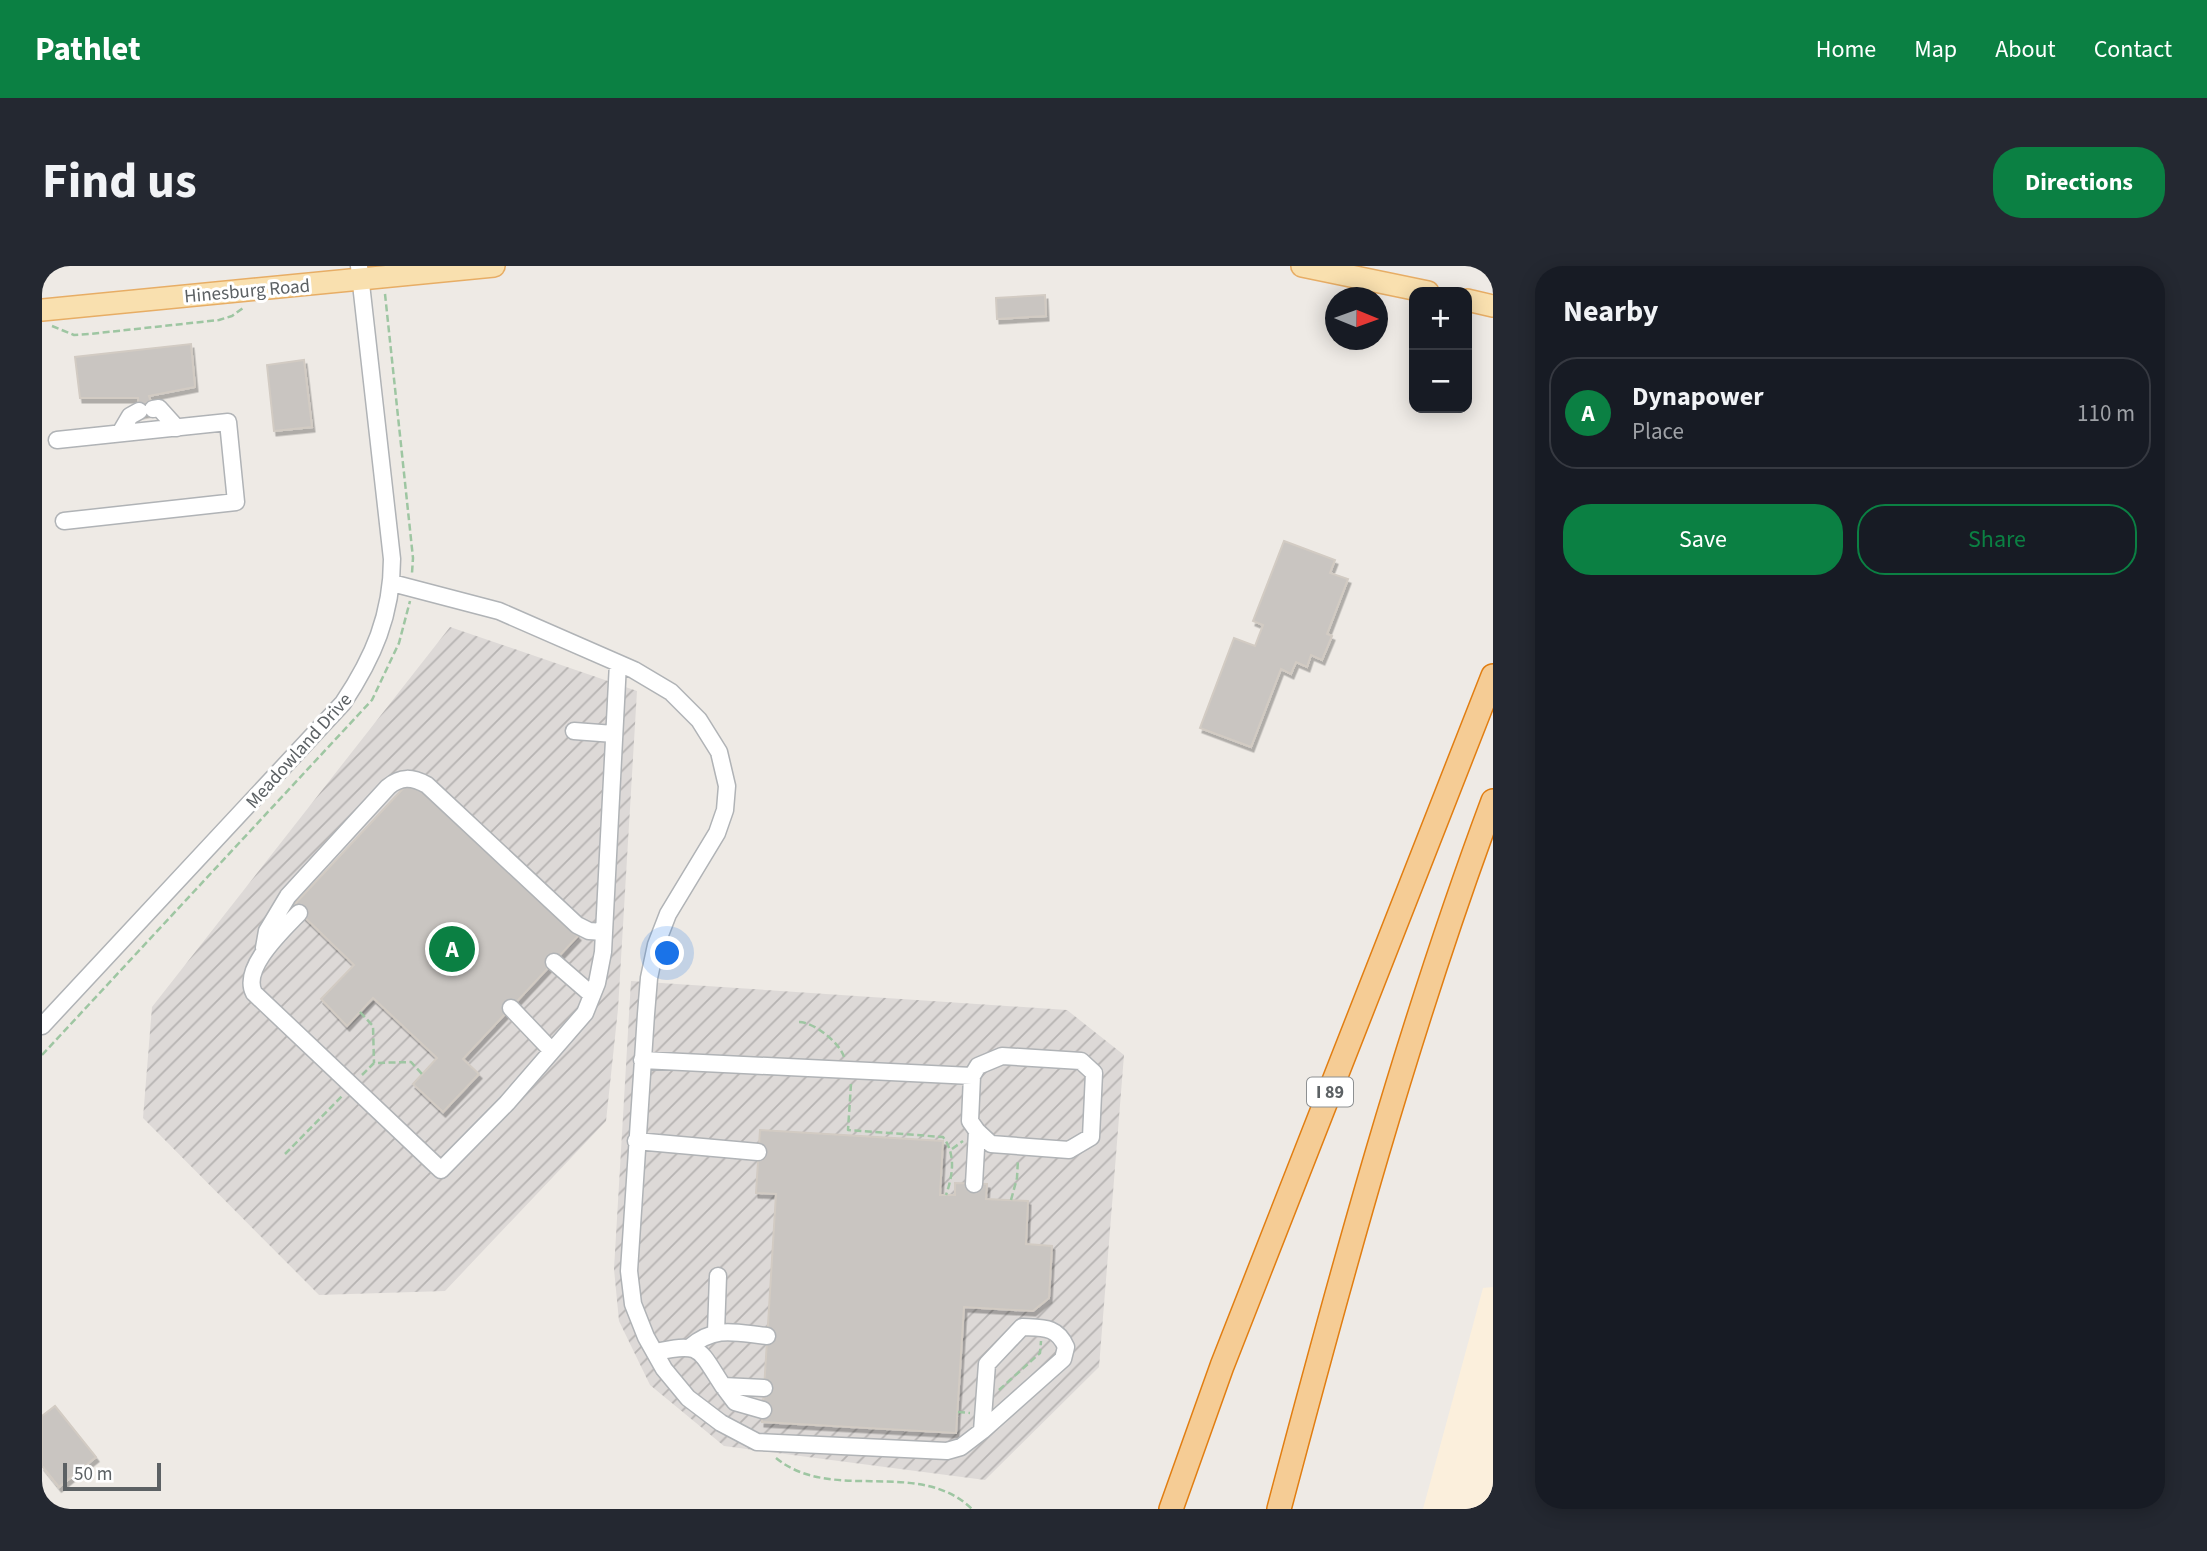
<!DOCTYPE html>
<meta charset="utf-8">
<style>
body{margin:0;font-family:"Source Sans 3",sans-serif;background:#242831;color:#f1f3f6}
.controls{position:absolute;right:21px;top:21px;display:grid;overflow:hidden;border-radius:14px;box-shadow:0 4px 18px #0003}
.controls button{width:63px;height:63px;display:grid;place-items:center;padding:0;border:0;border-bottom:2px solid #363941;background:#171b24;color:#f1f3f6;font:35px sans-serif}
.compass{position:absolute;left:1283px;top:21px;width:63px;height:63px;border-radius:50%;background:#171b24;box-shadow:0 4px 18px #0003;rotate:91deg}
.scale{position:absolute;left:21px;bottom:18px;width:98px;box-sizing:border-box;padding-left:7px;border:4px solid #5c6164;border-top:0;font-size:19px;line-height:24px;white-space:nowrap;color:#5c6164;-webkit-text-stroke:5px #fff;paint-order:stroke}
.you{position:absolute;left:626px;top:688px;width:24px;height:24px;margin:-18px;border:5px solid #fff;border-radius:50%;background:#1a73e8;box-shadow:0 0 0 10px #1a73e833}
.badge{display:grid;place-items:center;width:46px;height:46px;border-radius:50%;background:#0b8043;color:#fff;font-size:23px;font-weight:700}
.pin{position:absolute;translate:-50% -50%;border:4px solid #fff;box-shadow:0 2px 7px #0006}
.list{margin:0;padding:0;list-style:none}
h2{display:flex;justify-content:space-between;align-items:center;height:91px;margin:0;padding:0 28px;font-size:30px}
h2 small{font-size:23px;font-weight:400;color:#9ea1a6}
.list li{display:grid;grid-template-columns:46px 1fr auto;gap:21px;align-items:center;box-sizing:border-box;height:112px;margin:0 14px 14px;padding:0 14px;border:2px solid #363941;border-radius:28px}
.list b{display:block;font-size:26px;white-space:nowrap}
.list p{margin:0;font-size:23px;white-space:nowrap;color:#9ea1a6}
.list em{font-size:23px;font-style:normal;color:#9ea1a6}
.actions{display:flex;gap:14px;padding:21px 28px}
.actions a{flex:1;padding:16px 0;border:2px solid #0b8043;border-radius:28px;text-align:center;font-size:24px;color:#0b8043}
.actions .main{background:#0b8043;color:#fff}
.map{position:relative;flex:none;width:1451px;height:1243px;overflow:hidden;border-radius:28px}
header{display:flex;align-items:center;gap:42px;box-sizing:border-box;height:98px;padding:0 35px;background:#0b8043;color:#fff}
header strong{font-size:33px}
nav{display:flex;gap:38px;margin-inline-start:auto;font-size:24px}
.intro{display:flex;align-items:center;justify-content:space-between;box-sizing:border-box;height:168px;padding:0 42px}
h1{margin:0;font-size:49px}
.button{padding:18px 32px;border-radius:28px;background:#0b8043;color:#fff;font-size:24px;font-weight:700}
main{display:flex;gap:42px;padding:0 42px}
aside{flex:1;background:#171b24;border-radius:28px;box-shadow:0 4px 18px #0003}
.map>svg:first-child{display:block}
.commercial{fill:#fbefdc}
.industrial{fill:url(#industrial-furrows)}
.building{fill:#c9c5c1;stroke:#d2cbc3;stroke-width:2;filter:url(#shadow)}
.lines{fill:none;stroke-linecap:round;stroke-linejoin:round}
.minor-casing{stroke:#b0b3b6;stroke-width:19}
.major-casing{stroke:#e7ad65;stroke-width:24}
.highway-casing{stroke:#e17e12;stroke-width:26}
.path{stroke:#9ec6a2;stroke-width:2.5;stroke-dasharray:7 3.5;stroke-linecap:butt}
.minor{stroke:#fff;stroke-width:16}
.major{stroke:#f9e0af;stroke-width:21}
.highway{stroke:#f5cc95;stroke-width:23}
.labels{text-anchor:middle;stroke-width:6;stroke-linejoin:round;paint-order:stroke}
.shield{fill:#fff;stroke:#8d9092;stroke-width:2}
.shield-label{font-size:18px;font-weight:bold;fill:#5c6164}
.street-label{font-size:19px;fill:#5c6164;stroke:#fff}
</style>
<header>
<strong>Pathlet</strong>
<nav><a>Home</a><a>Map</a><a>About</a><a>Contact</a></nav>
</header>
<div class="intro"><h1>Find us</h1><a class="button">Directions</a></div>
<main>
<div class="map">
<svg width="1451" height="1243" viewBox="0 0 1451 1243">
<defs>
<pattern id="industrial-furrows" width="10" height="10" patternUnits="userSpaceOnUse" patternTransform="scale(1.75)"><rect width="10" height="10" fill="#ddd9d7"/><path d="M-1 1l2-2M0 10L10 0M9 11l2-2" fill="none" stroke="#b6b3b2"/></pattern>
<filter id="shadow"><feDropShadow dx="2.5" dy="4.5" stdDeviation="0" flood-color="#0004"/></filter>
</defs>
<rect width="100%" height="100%" fill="#eeeae5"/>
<path class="commercial" d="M1451,1021V1243H1381L1441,1022Z"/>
<path class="industrial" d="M408,361L595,425L576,743L564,855L403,1025L277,1029L101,852L110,741Z
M589,715L1025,744L1082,789L1057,1101L943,1214L682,1180L608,1119L577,1055L572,1003Z"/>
<path class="building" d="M1003,29L1004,50L955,53L954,32Z
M149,78L153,121L107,130L112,145L97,148L96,132H38L33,91Z
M262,94L270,161L232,165L225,99Z
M1242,275L1293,294L1288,307L1306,313L1285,368L1290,370L1280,394L1269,389L1265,401L1254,396L1249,408L1239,403L1209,481L1158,462L1192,372L1213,380L1221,359L1211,355Z
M369,514L536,670L421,793L437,808L401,846L371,818L395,792L331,732L305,760L279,733L312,699L251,640Z
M718,864L901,875L898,929H913V917L945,918L944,933L986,935L984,978L1010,980L1007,1032L991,1045L922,1041L914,1167L720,1156L734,928L714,927Z
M13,1140L54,1191L17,1221L0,1200V1150Z"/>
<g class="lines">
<g class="minor-casing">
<path id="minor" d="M111,143L117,142L135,162
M78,167L88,150L97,145
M15,174L186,156L194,236L22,255
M350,317L457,345L592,404L629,426L657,454L677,486L685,520L683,544L675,567L626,648L614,679L607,712L604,748L587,1005L591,1038L604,1071L622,1103L646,1132L679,1157L715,1176L905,1185L919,1181L940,1165
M532,465L572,468
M257,647C241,664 199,702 212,727L399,904L465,837L510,785
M222,682L225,665L246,630L346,521C359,510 370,511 385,519L535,659L547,665L562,666
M512,696L550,729
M469,742L510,785L543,747L555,717L561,686L576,397
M0,760L301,437C331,392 350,349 350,293L317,0
M960,790L1039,795L1052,807L1049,871L1027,884L949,878L935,865L928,855L930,810L936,800Z
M600,794L930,810
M594,875L716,886
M932,918L935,865
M980,1061C1001,1062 1015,1060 1024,1081L1021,1093L940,1165L945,1098Z
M674,1066L676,1010
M648,1081C674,1059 694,1067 725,1070
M613,1086C660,1076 656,1082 681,1120L722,1122
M681,1120L693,1136L721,1144"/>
</g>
<g class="major-casing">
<path id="major" d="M1260,0L1386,26
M1425,34L1451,40
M0,44L452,0"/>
</g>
<g class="highway-casing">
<path id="highway" d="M1129,1243L1180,1100L1451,410
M1237,1243C1300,1005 1365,766 1451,535"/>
</g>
<path class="path" d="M343,28L371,292L370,307
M10,60L32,69L47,68L177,54L190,50L201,42
M318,746L331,760L332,797
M757,756C772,756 798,777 802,791
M0,789L330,434L357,377L368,335
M320,809L332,797L369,796L380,808
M809,818L806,864L901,871C914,888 911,909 904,929
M910,883L921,875
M243,888L301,829
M969,934L975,912L976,893
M957,1124L998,1087L999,1075
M916,1146L928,1147
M734,1192C790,1238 876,1191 930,1243"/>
<use href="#minor" class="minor"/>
<use href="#major" class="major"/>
<use href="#highway" class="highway"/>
</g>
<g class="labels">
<rect class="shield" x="1265" y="811.5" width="46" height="29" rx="5"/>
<g class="shield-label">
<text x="1288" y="832">I 89</text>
</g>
<g class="street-label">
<text transform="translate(205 24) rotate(-5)" y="7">Hinesburg Road</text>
<text transform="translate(256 484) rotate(-48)" y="7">Meadowland Drive</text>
</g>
</g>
</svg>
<div class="controls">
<button>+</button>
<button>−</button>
</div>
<svg class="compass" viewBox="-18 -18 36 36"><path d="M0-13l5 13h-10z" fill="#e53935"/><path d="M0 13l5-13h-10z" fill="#9ea1a6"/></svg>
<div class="scale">50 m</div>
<div class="you"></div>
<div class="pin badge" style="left:410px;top:683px">A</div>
</div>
<aside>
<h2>Nearby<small></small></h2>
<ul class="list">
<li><span class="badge">A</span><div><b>Dynapower</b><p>Place</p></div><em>110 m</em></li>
</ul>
<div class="actions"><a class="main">Save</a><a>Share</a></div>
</aside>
</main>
